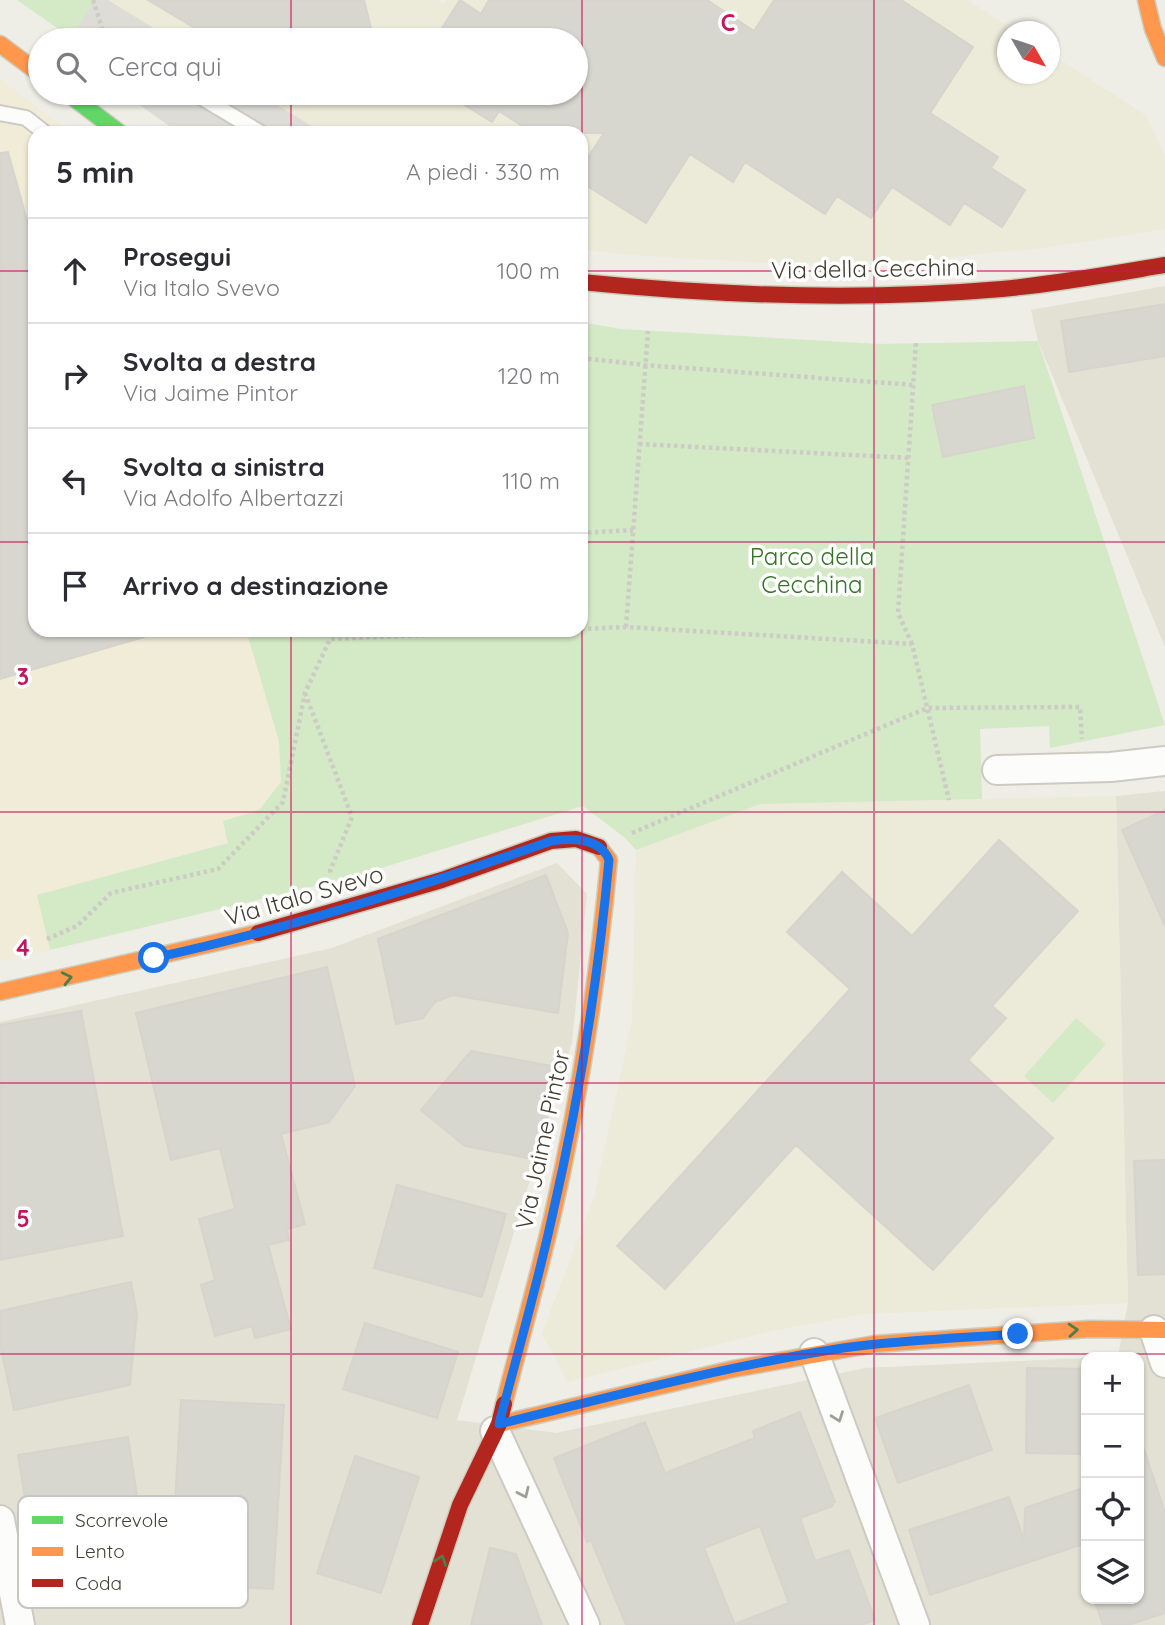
<!DOCTYPE html>
<html lang="it">
<meta charset="utf-8">
<style>
body{margin:0;font-family:Quicksand,sans-serif;background:#f2f2f3;color:#2b2b33}
.controls{position:absolute;right:21px;bottom:21px;display:grid;overflow:hidden;border-radius:14px;box-shadow:0 2px 5px #0004}
.controls button{width:63px;height:63px;display:grid;place-items:center;padding:0;border:0;border-bottom:2px solid #e1e1e2;background:#fff;color:#2b2b33;font:35px sans-serif}
.compass{position:absolute;left:997px;top:21px;width:63px;height:63px;border-radius:50%;background:#fff;box-shadow:0 2px 5px #0004;rotate:129deg}
.stop{position:absolute;width:21px;height:21px;margin:-16px;border:5px solid #1a73e8;border-radius:50%;background:#fff}
.stop.end{background:#1a73e8;border-color:#fff;box-shadow:0 2px 7px #0008}
.list{margin:0;padding:0;list-style:none}
h2{display:flex;justify-content:space-between;align-items:center;height:91px;margin:0;padding:0 28px;font-size:30px}
h2 small{font-size:23px;font-weight:400;color:#7c7c81}
.list li{display:grid;grid-template-columns:46px 1fr auto;gap:21px;align-items:center;box-sizing:border-box;height:105px;padding:0 28px;border-top:2px solid #e1e1e2}
.list b{display:block;font-size:26px;white-space:nowrap}
.list p{margin:0;font-size:23px;white-space:nowrap;color:#7c7c81}
.list em{font-size:23px;font-style:normal;color:#7c7c81}
.icon{flex:none;width:38px;height:38px;fill:none;stroke:currentColor;stroke-width:2;stroke-linecap:round;stroke-linejoin:round}
.map{position:relative;flex:none;width:1165px;height:1625px;overflow:hidden}
.search{position:absolute;background:#fff;box-shadow:0 2px 5px #0004;left:28px;top:28px;width:560px;height:77px;display:flex;align-items:center;gap:18px;box-sizing:border-box;padding:0 24px;border-radius:38px;color:#7c7c81;font-size:26px}
.panel{position:absolute;background:#fff;box-shadow:0 2px 5px #0004;left:28px;top:126px;width:560px;height:511px;border-radius:21px}
.map>svg:first-child{display:block}
.residential{fill:#e2e1d3}
.commercial{fill:#f1ecd8}
.education{fill:#ecead8}
.green{fill:#d4e9c5}
.parking{fill:#dddcd6}
.building{fill:#d7d6cf;stroke:#d6d4cc;stroke-width:2}
.lines{fill:none;stroke-linecap:round;stroke-linejoin:round}
.lane-casing{stroke:#cccac3;stroke-width:18}
.street-casing{stroke:#cccac3;stroke-width:32}
.fast-casing{stroke:#cdccbd;stroke-width:19}
.slow-casing{stroke:#cdccbd;stroke-width:19}
.jam-casing{stroke:#cdccbd;stroke-width:19}
.path{stroke:#cccbc5;stroke-width:4.5;stroke-dasharray:3.5 3.5;stroke-linecap:butt}
.lane{stroke:#fcfcfb;stroke-width:14}
.street{stroke:#fcfcfb;stroke-width:28}
.fast{stroke:#63d668;stroke-width:16}
.slow{stroke:#ff974d;stroke-width:16}
.jam{stroke:#b3261e;stroke-width:16}
.oneway{stroke:#507c48}
.oneway2{stroke:#a09e97}
.route{stroke:#1a73e8;stroke-width:9}
.grid{fill:none;stroke:#c2185b;stroke-width:2;stroke-opacity:0.55}
.labels{text-anchor:middle;stroke-width:7;stroke-linejoin:round;paint-order:stroke}
.street-label{font-size:24px;fill:#434033;stroke:#fff}
.park-label{font-size:24px;fill:#357327;stroke:#fff}
.key{fill:#fff;stroke:#c7c6c2;stroke-width:2}
.key-label{font-size:19px;fill:#434033}
.grid-label{font-size:23px;text-anchor:middle;font-weight:bold;fill:#c2185b;stroke:#fff;stroke-width:7;stroke-linejoin:round;paint-order:stroke}
</style>
<div class="map">
<svg width="1165" height="1625" viewBox="0 0 1165 1625">
<rect width="100%" height="100%" fill="#eeede6"/>
<path class="residential" d="M1165,286V647L1038,341L1031,310Z
M1165,791V1625H0V1022L332,948L557,863L587,894L572,1042L457,1420L556,1433L865,1368L1086,1358V1599H1139V1357H1100L1118,1356L1128,1303L1116,796Z"/>
<path class="commercial" d="M0,79L70,133H35V630H246L279,741L281,782L259,810L223,821L229,842L38,895L50,950L0,961Z"/>
<path class="education" d="M108,0H437L444,4L447,0H967L1016,31L1007,32V74H1050V53L1145,115L1165,156V229L1052,247L921,260L766,263L617,254L581,249V133H323L258,93H576V40H173Z
M1116,796L1128,1303L865,1314L776,1330L568,1382L542,1334L595,1194L632,1022L636,850L760,804Z"/>
<path class="green" d="M17,0H95L70,37Z
M581,322L621,329L879,344L1038,341L1165,725L1050,748L1049,726L980,729L982,799L760,804L636,850L624,837L583,806L352,877L50,950L37,895L228,843L223,821L259,810L281,782L279,741L246,630H581Z
M1076,1018L1106,1044L1053,1103L1024,1076Z"/>
<path class="parking" d="M95,0H108L173,40H68Z
M123,93H258L323,133H179Z"/>
<path class="building" d="M148,0H364L374,40H215Z
M460,0L481,14L489,0H707L754,31L774,0H901L973,47L930,113L998,157L991,168L1025,190L1002,227L964,203L950,225L892,187L871,218L837,196L825,214L745,162L733,182L690,154L646,223L581,182V168L604,133H533L499,111L492,122L445,93H576V40H460L442,28Z
M8,152L35,249V630H143L144,637L0,679V153Z
M1165,304V356L1069,372L1061,321Z
M1024,386L1034,438L943,457L932,405Z
M1165,810V926L1122,830Z
M999,840L1078,911L992,1006L1006,1018L968,1060L1053,1138L933,1270L796,1145L665,1289L617,1246L850,989L787,932L842,872L912,936Z
M546,875L568,933L558,1013L453,995L435,1002L423,1018L396,1024L378,939Z
M327,967L355,1086L329,1122L281,1134L305,1224L287,1229L289,1240L268,1245L291,1329L255,1338L252,1326L215,1336L201,1285L215,1280L199,1219L235,1209L220,1148L171,1160L136,1013Z
M81,1011L123,1236L0,1260V1025Z
M471,1051L557,1067L539,1160L465,1146L421,1110Z
M1165,1160V1274L1138,1275L1134,1161Z
M397,1185L506,1214L482,1297L374,1268Z
M131,1282L137,1314L130,1385L14,1410L0,1344V1311Z
M365,1323L458,1352L437,1418L343,1389Z
M1027,1368L1086,1369V1454L1026,1453Z
M969,1385L992,1450L898,1483L875,1418Z
M181,1400L284,1405L273,1589L170,1583Z
M800,1412L835,1502L832,1503L833,1506L800,1518L815,1561L849,1550L875,1620L861,1625H738L737,1623L789,1603L760,1526L704,1548L735,1625H626L591,1540L587,1542L554,1458L645,1422L665,1473L755,1438L753,1431Z
M128,1437L148,1567L39,1585L18,1455Z
M1144,1449L1165,1513V1613L1128,1625H1103L1094,1599H1139V1450Z
M355,1456L419,1477L381,1593L317,1573Z
M1086,1487V1543L930,1595L909,1530L1009,1497L1024,1540L1025,1508Z
M490,1548L516,1554L542,1625H471Z"/>
<g class="lines">
<g class="lane-casing">
<path id="lane" d="M194,93L261,133
M0,113L26,118L45,133"/>
</g>
<g class="street-casing">
<path id="street" d="M997,770L1111,767L1165,761
M1154,1330L1165,1363
M814,1353L915,1625
M495,1431L585,1625
M0,1520L20,1625"/>
</g>
<g class="fast-casing">
<path id="fast" d="M67,93L120,133"/>
</g>
<g class="slow-casing">
<path id="slow" d="M1146,0L1153,29L1165,58
M0,44L40,74
M0,992L258,933
M504,1404C520,1342 537,1281 552,1218C579,1101 598,980 609,860L599,847
M499,1424L733,1369L875,1344L1089,1329L1165,1330"/>
</g>
<g class="jam-casing">
<path id="jam" d="M581,282C721,296 861,301 1002,289C1056,284 1111,274 1165,265
M258,933L442,880L551,841L576,839L599,847
M420,1625L460,1505L499,1424L504,1404"/>
</g>
<path class="path" d="M93,0L106,40
M581,358L645,365L914,385
M639,444L910,458
M581,533L633,530
M626,627L648,331
M581,629L626,627L912,644L949,800
M912,644L898,613L916,343
M305,693L352,817L330,871L331,875
M632,833L927,708L1080,707L1082,739
M47,939L77,926L111,893L218,869L283,802L305,693L330,639L545,630"/>
<use href="#lane" class="lane"/>
<use href="#street" class="street"/>
<use href="#fast" class="fast"/>
<use href="#slow" class="slow"/>
<use href="#jam" class="jam"/>
</g>
<defs><path id="oneway-chevron" d="M-2-3.5L2.5 0L-2 3.5" fill="none" stroke-width="1.6" stroke-linecap="round" stroke-linejoin="round" transform="scale(1.75)"/></defs>
<g class="oneway">
<use href="#oneway-chevron" transform="translate(67 978) rotate(-13)"/>
<use href="#oneway-chevron" transform="translate(1073 1330) rotate(-4)"/>
<use href="#oneway-chevron" transform="translate(441 1560) rotate(-71)"/>
</g>
<g class="oneway2">
<use href="#oneway-chevron" transform="translate(838 1417) rotate(70)"/>
<use href="#oneway-chevron" transform="translate(524 1493) rotate(65)"/>
</g>
<g class="lines">
<path class="route" d="M154,958C289,929 421,887 551,841C571,838 600,837 609,860C598,980 579,1100 552,1217C537,1286 517,1355 499,1424C613,1396 727,1366 843,1348C901,1340 960,1338 1018,1334"/>
</g>
<path class="grid" d="M291,0V40M582,0V1625M874,0V1625M291,93V133M0,271H35M581,271H1165M0,542H35M581,542H1165M291,630V1625M0,812H1165M0,1083H1165M0,1354H1165"/>
<g class="labels">
<g class="street-label">
<text transform="translate(873 269) rotate(-1)" y="8">Via della Cecchina</text>
<text transform="translate(304 896) rotate(-16)" y="8">Via Italo Svevo</text>
<text transform="translate(543 1140) rotate(-78)" y="8">Via Jaime Pintor</text>
</g>
<g class="park-label">
<text x="812" y="565">Parco della<tspan x="812" dy="28">Cecchina</tspan></text>
</g>
</g>
<rect x="18" y="1496" width="230" height="112" rx="10" class="key"/>
<rect x="32" y="1516" width="31" height="8" fill="#63d668"/>
<rect x="32" y="1547" width="31" height="9" fill="#ff974d"/>
<rect x="32" y="1579" width="31" height="8" fill="#b3261e"/>
<g class="key-label">
<text x="75" y="1527">Scorrevole</text>
<text x="75" y="1558">Lento</text>
<text x="75" y="1590">Coda</text>
</g>
<g class="grid-label">
<text x="728" y="31">C</text>
<text x="23" y="685">3</text>
<text x="23" y="956">4</text>
<text x="23" y="1227">5</text>
</g>
</svg>
<div class="controls">
<button>+</button>
<button>−</button>
<button><svg class="icon" aria-label="locate" viewBox="0 0 24 24"><circle cx="12" cy="12" r="6"/><path d="M12 2v4M12 18v4M2 12h4M18 12h4"/></svg></button>
<button><svg class="icon" aria-label="layers" viewBox="0 0 24 24"><path d="M12 4l9 5-9 5-9-5zM3 14l9 5 9-5"/></svg></button>
</div>
<svg class="compass" viewBox="-18 -18 36 36"><path d="M0-13l5 13h-10z" fill="#e53935"/><path d="M0 13l5-13h-10z" fill="#7c7c81"/></svg>
<div class="stop" style="left:154px;top:958px"></div>
<div class="stop end" style="left:1018px;top:1334px"></div>
<div class="search"><svg class="icon" aria-label="search" viewBox="0 0 24 24"><circle cx="10" cy="10" r="6"/><path d="M15 15l6 6"/></svg>Cerca qui</div>
<section class="panel">
<h2>5 min<small>A piedi · 330 m</small></h2>
<ul class="list">
<li><svg class="icon" aria-label="ahead" viewBox="0 0 24 24"><path d="M12 20V5M6 11l6-6 6 6"/></svg><div><b>Prosegui</b><p>Via Italo Svevo</p></div><em>100 m</em></li>
<li><svg class="icon" aria-label="right" viewBox="0 0 24 24"><path d="M7 20v-9h11M14 6l5 5-5 5"/></svg><div><b>Svolta a destra</b><p>Via Jaime Pintor</p></div><em>120 m</em></li>
<li><svg class="icon" aria-label="left" viewBox="0 0 24 24"><path d="M17 20v-9H6M10 6l-5 5 5 5"/></svg><div><b>Svolta a sinistra</b><p>Via Adolfo Albertazzi</p></div><em>110 m</em></li>
<li><svg class="icon" aria-label="arrive" viewBox="0 0 24 24"><path d="M6 21V4h12l-3 4 3 4H6"/></svg><div><b>Arrivo a destinazione</b></div></li>
</ul>
</section>
</div>
